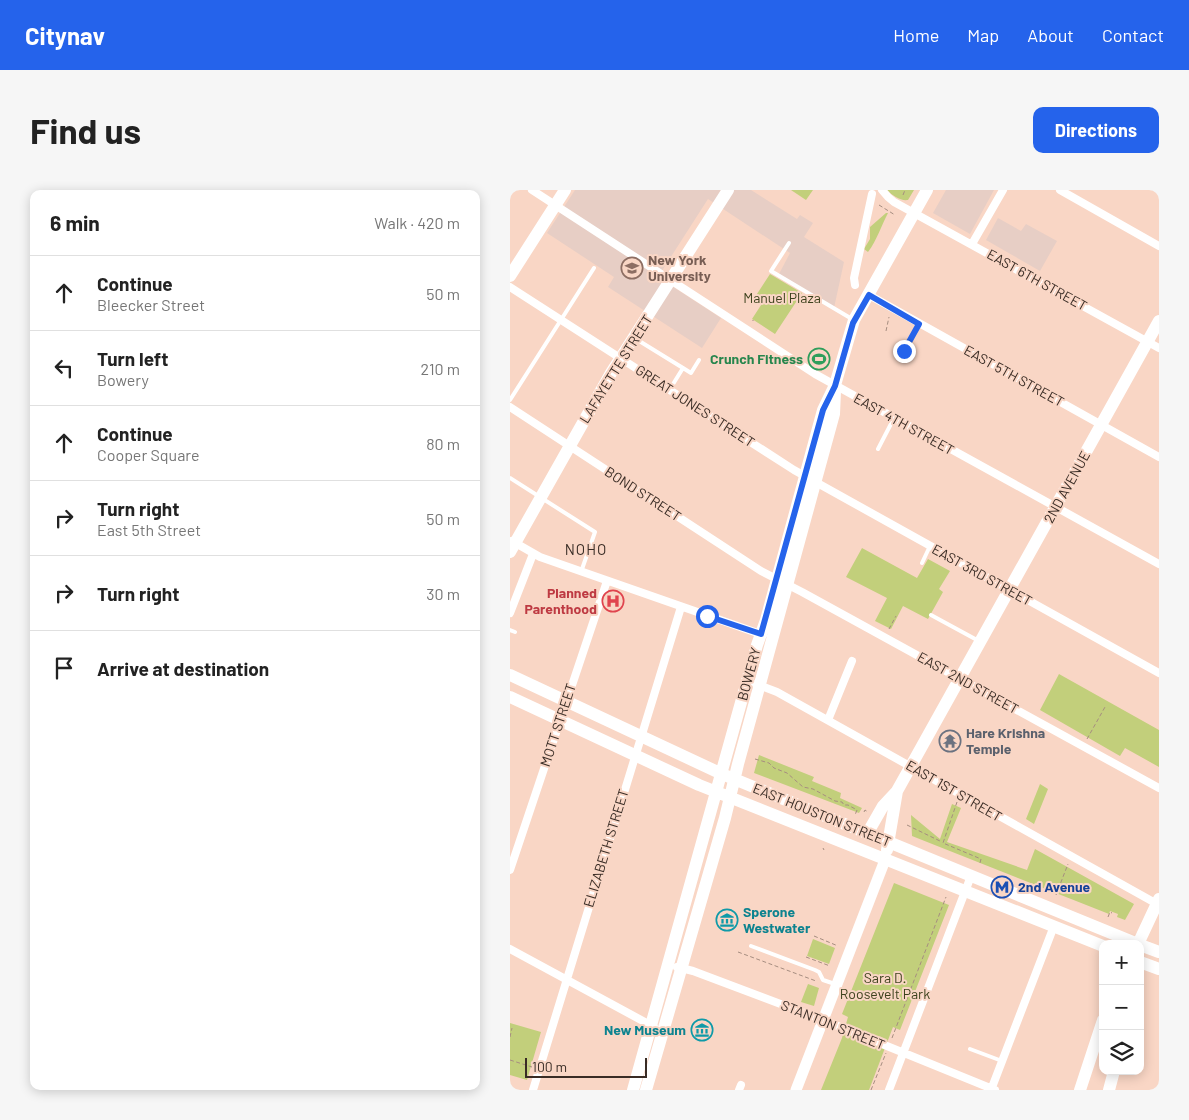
<!DOCTYPE html>
<meta charset="utf-8">
<style>
body{margin:0;font-family:Barlow,sans-serif;background:#f6f6f6;color:#222}
.controls{position:absolute;right:15px;bottom:15px;display:grid;overflow:hidden;border-radius:10px;box-shadow:0 2px 12px #0003}
.controls button{width:45px;height:45px;display:grid;place-items:center;padding:0;border:0;border-bottom:1px solid #e0e0e0;background:#fff;color:#222;font:25px sans-serif}
.scale{position:absolute;left:15px;bottom:12px;width:122px;box-sizing:border-box;padding-left:5px;border:2px solid #392c25;border-top:0;font-size:14px;line-height:18px;white-space:nowrap;color:#392c25;-webkit-text-stroke:4px #f9d6c5;paint-order:stroke}
.stop{position:absolute;width:15px;height:15px;margin:-11px;border:4px solid #2563eb;border-radius:50%;background:#fff}
.stop.end{background:#2563eb;border-color:#fff;box-shadow:0 1px 5px #0008}
.list{margin:0;padding:0;list-style:none}
h2{display:flex;justify-content:space-between;align-items:center;height:65px;margin:0;padding:0 20px;font-size:21px}
h2 small{font-size:16px;font-weight:400;color:#767676}
.list li{display:grid;grid-template-columns:32px 1fr auto;gap:15px;align-items:center;box-sizing:border-box;height:75px;padding:0 20px;border-top:1px solid #e0e0e0}
.list b{display:block;font-size:19px;white-space:nowrap}
.list p{margin:0;font-size:16px;white-space:nowrap;color:#767676}
.list em{font-size:16px;font-style:normal;color:#767676}
.icon{flex:none;width:28px;height:28px;fill:none;stroke:currentColor;stroke-width:2;stroke-linecap:round;stroke-linejoin:round}
.map{position:relative;flex:none;width:649px;height:900px;overflow:hidden;border-radius:10px}
header{display:flex;align-items:center;gap:30px;box-sizing:border-box;height:70px;padding:0 25px;background:#2563eb;color:#fff}
header strong{font-size:24px}
nav{display:flex;gap:28px;margin-inline-start:auto;font-size:18px}
.intro{display:flex;align-items:center;justify-content:space-between;box-sizing:border-box;height:120px;padding:0 30px}
h1{margin:0;font-size:35px}
.button{padding:12px 22px;border-radius:10px;background:#2563eb;color:#fff;font-size:18px;font-weight:700}
main{display:flex;gap:30px;padding:0 30px}
aside{flex:1;background:#fff;border-radius:10px;box-shadow:0 2px 12px #0003}
.map>svg:first-child{display:block}
.education{fill:#e7cec5}
.green{fill:#c2cf7b}
.lines{fill:none;stroke-linecap:round;stroke-linejoin:round}
.path{stroke:#a68d80;stroke-width:1;stroke-dasharray:4 2.5;stroke-linecap:butt}
.lane{stroke:#fff;stroke-width:4}
.street{stroke:#fff;stroke-width:8}
.secondary{stroke:#fff;stroke-width:11}
.primary{stroke:#fff;stroke-width:12}
.route{stroke:#2563eb;stroke-width:6}
.labels{text-anchor:middle;stroke-width:4;stroke-linejoin:round;paint-order:stroke}
.education-label{font-size:14px;font-weight:bold;fill:#785e54;stroke:#f9d6c5;text-anchor:start}
.street-label{font-size:14px;fill:#392c25;stroke:#f9d6c5}
.park-label{font-size:14px;fill:#3c411c;stroke:#f9d6c5}
.leisure-label{font-size:14px;font-weight:bold;fill:#27864d;stroke:#f9d6c5;text-anchor:end}
.health-label{font-size:14px;font-weight:bold;fill:#be3a42;stroke:#f9d6c5;text-anchor:end}
.worship-label{font-size:14px;font-weight:bold;fill:#5b616d;stroke:#f9d6c5;text-anchor:start}
.transit-label{font-size:14px;font-weight:bold;fill:#164399;stroke:#f9d6c5;text-anchor:start}
.culture-label{font-size:14px;font-weight:bold;fill:#0d838f;stroke:#f9d6c5;text-anchor:start}
.neighbourhood-label{font-size:15px;letter-spacing:1px;fill:#392c25;stroke:#f9d6c5}
</style>
<header>
<strong>Citynav</strong>
<nav><a>Home</a><a>Map</a><a>About</a><a>Contact</a></nav>
</header>
<div class="intro"><h1>Find us</h1><a class="button">Directions</a></div>
<main>
<aside>
<h2>6 min<small>Walk · 420 m</small></h2>
<ul class="list">
<li><svg class="icon" aria-label="ahead" viewBox="0 0 24 24"><path d="M12 20V5M6 11l6-6 6 6"/></svg><div><b>Continue</b><p>Bleecker Street</p></div><em>50 m</em></li>
<li><svg class="icon" aria-label="left" viewBox="0 0 24 24"><path d="M17 20v-9H6M10 6l-5 5 5 5"/></svg><div><b>Turn left</b><p>Bowery</p></div><em>210 m</em></li>
<li><svg class="icon" aria-label="ahead" viewBox="0 0 24 24"><path d="M12 20V5M6 11l6-6 6 6"/></svg><div><b>Continue</b><p>Cooper Square</p></div><em>80 m</em></li>
<li><svg class="icon" aria-label="right" viewBox="0 0 24 24"><path d="M7 20v-9h11M14 6l5 5-5 5"/></svg><div><b>Turn right</b><p>East 5th Street</p></div><em>50 m</em></li>
<li><svg class="icon" aria-label="right" viewBox="0 0 24 24"><path d="M7 20v-9h11M14 6l5 5-5 5"/></svg><div><b>Turn right</b></div><em>30 m</em></li>
<li><svg class="icon" aria-label="arrive" viewBox="0 0 24 24"><path d="M6 21V4h12l-3 4 3 4H6"/></svg><div><b>Arrive at destination</b></div></li>
</ul>
</aside>
<div class="map">
<svg width="649" height="900" viewBox="0 0 649 900">
<rect width="100%" height="100%" fill="#f9d6c5"/>
<path class="education" d="M65,0H241L287,29L290,25L303,33L294,47L334,72L324,118L269,84L280,63L198,9L148,87L211,128L192,158L98,97L104,87L37,43Z
M436,0H484L460,44L423,23Z
M488,28L511,41L516,34L547,51L530,81L476,50Z"/>
<path class="green" d="M281,0H303L296,10Z
M377,0H404L398,10C390,11 383,6 377,0Z
M376,23H378C371,36 367,50 358,62L354,59L360,49V37Z
M260,84L292,103L265,144L242,129L253,112L245,107Z
M352,358L407,388L418,369L440,381L429,399L433,402L418,429L393,416L381,439L365,431L377,408L336,387Z
M549,484L649,540V577L615,558L610,566L530,520Z
M249,565L304,587L302,591L331,603L330,608L352,618L349,623L244,583Z
M530,594L538,599L524,634L516,629Z
M442,614L451,618L437,652L517,680L525,659L624,714L615,730L607,727L608,724L600,721L599,724L402,646L401,625L430,649Z
M384,693L439,715L390,840L383,837L359,900H311L332,848L338,827L332,824Z
M303,749L325,758L319,774L297,766Z
M298,794L309,798L304,816L291,812Z
M0,833L31,842L17,890L0,885Z"/>
<g class="lines">
<path class="path" d="M393,5L395,0
M369,15L385,25
M243,131V130
M376,141L379,127
M379,439L386,426
M577,549L595,517
M245,569L259,573L264,578L277,583L293,597L303,599L325,611L332,612L334,615H338L347,620L345,625
M447,612L433,653L471,669L470,673
M354,622L355,620L358,622
M397,635L432,652
M313,658L314,660
M546,705L558,674
M598,727L600,722L602,723
M304,746L328,756
M228,762L306,791
M296,767L320,776
M593,781V782
M0,847L2,838
M382,848L436,707
M0,870L22,877
M361,900L376,863"/>
<path class="lane" d="M279,53L261,81L342,129
M126,149L173,178L160,199
M394,161L409,134
M173,178L181,183L189,170
M0,210L84,78
M368,259L384,228
M0,288L85,342L71,382
M412,373L420,356
M421,425L467,450
M0,440L5,442
M241,756L305,780L309,782L313,790L325,794
M460,859L492,871"/>
<path class="street" d="M22,0L305,184L649,374
M372,0L378,7L384,12L649,158
M550,0L649,56
M462,54L493,0
M345,95L344,88L362,4
M0,97L284,280L649,483
M359,105L649,267
M0,217L251,381L292,402L649,598
M2,351L30,367L253,445
M0,423L23,364
M246,494L267,502L649,715
M318,530L342,471
M0,680L97,391
M0,759L144,837
M167,777L183,781L313,830L485,900
M23,900L171,417
M229,900L231,895
M379,900L461,686
M481,900L544,736"/>
<path class="secondary" d="M286,900L375,670"/>
<path class="primary" d="M0,86L55,0
M0,362L101,183L218,0
M0,485L212,584L628,754
M0,507L189,595L593,756
M357,644L373,616L387,601
M377,660L387,601L649,131
M628,754L649,709
M630,755L649,762
M630,772L649,779
M123,900L247,455L256,430L313,220L325,195L344,130L417,0
M136,900L215,628L228,574L324,224L325,201
M570,900L593,830
M599,900L604,881"/>
</g>
<g class="lines">
<path class="route" d="M197,426L251,444L313,220L325,196L343,133L359,105L409,134L394,161"/>
</g>
<defs>
<g id="university-ring" transform="scale(1.125)"><circle r="9.5" fill="#f9d6c5" stroke="#8d6e63" stroke-width="1.5"/><path d="M0-5L7-2L0 1L-7-2ZM-4 1L0 2.5L4 1V4Q0 6-4 4Z" fill="#8d6e63"/></g>
<g id="stadium-ring" transform="scale(1.125)"><circle r="9.5" fill="#f9d6c5" stroke="#2e9e5b" stroke-width="1.5"/><path d="M0-5a6.5 5 0 1 0 0 10a6.5 5 0 1 0 0-10ZM-3.5-1.8h7v3.6h-7Z" fill="#2e9e5b"/></g>
<g id="hospital-ring" transform="scale(1.125)"><circle r="9.5" fill="#f9d6c5" stroke="#e0444e" stroke-width="1.5"/><path d="M-5-5h3v3.5h4V-5h3V5h-3V1.5h-4V5h-3Z" fill="#e0444e"/></g>
<g id="temple-ring" transform="scale(1.125)"><circle r="9.5" fill="#f9d6c5" stroke="#6b7280" stroke-width="1.5"/><path d="M0-6L5-2H3V0L6.5 2.5H4V6H1.5V3h-3V6H-4V2.5H-6.5L-3 0V-2H-5Z" fill="#6b7280"/></g>
<g id="metro-ring" transform="scale(1.125)"><circle r="9.5" fill="#f9d6c5" stroke="#1a4fb4" stroke-width="1.5"/><path d="M-5.5 5V-5H-3L0 0L3-5H5.5V5H3V-.5L0 4L-3-.5V5Z" fill="#1a4fb4"/></g>
<g id="museum-ring" transform="scale(1.125)"><circle r="9.5" fill="#f9d6c5" stroke="#0f9aa8" stroke-width="1.5"/><path d="M0-6L6-3V-2H-6V-3ZM-5-1h2V3h-2ZM-1-1h2V3h-2ZM3-1h2V3H3ZM-6 4H6V6H-6Z" fill="#0f9aa8"/></g>
</defs>
<g fill-rule="evenodd">
<use href="#university-ring" x="122" y="78"/>
<use href="#stadium-ring" x="309" y="169"/>
<use href="#hospital-ring" x="103" y="411"/>
<use href="#temple-ring" x="440" y="551"/>
<use href="#metro-ring" x="492" y="697"/>
<use href="#museum-ring" x="217" y="730"/>
<use href="#museum-ring" x="192" y="840"/>
</g>
<g class="labels">
<g class="education-label">
<text x="138" y="75">New York<tspan x="138" dy="16">University</tspan></text>
</g>
<g class="street-label">
<text transform="translate(527 90) rotate(29)" y="5">EAST 6TH STREET</text>
<text transform="translate(106 179) rotate(-58)" y="5">LAFAYETTE STREET</text>
<text transform="translate(504 186) rotate(29)" y="5">EAST 5TH STREET</text>
<text transform="translate(185 216) rotate(33)" y="5">GREAT JONES STREET</text>
<text transform="translate(394 234) rotate(29)" y="5">EAST 4TH STREET</text>
<text transform="translate(557 297) rotate(-61)" y="5">2ND AVENUE</text>
<text transform="translate(133 304) rotate(33)" y="5">BOND STREET</text>
<text transform="translate(472 385) rotate(29)" y="5">EAST 3RD STREET</text>
<text transform="translate(239 484) rotate(-75)" y="5">BOWERY</text>
<text transform="translate(458 493) rotate(29)" y="5">EAST 2ND STREET</text>
<text transform="translate(48 535) rotate(-72)" y="5">MOTT STREET</text>
<text transform="translate(444 601) rotate(30)" y="5">EAST 1ST STREET</text>
<text transform="translate(312 625) rotate(22)" y="5">EAST HOUSTON STREET</text>
<text transform="translate(96 658) rotate(-73)" y="5">ELIZABETH STREET</text>
<text transform="translate(323 835) rotate(22)" y="5">STANTON STREET</text>
</g>
<g class="park-label">
<text x="272" y="113">Manuel Plaza</text>
<text x="375" y="793">Sara D.<tspan x="375" dy="16">Roosevelt Park</tspan></text>
</g>
<g class="leisure-label">
<text x="293" y="174">Crunch Fitness</text>
</g>
<g class="health-label">
<text x="87" y="408">Planned<tspan x="87" dy="16">Parenthood</tspan></text>
</g>
<g class="worship-label">
<text x="456" y="548">Hare Krishna<tspan x="456" dy="16">Temple</tspan></text>
</g>
<g class="transit-label">
<text x="508" y="702">2nd Avenue</text>
</g>
<g class="culture-label">
<text x="233" y="727">Sperone<tspan x="233" dy="16">Westwater</tspan></text>
<text x="176" y="845" text-anchor="end">New Museum</text>
</g>
<g class="neighbourhood-label">
<text x="76" y="365">NOHO</text>
</g>
</g>
</svg>
<div class="controls">
<button>+</button>
<button>−</button>
<button><svg class="icon" aria-label="layers" viewBox="0 0 24 24"><path d="M12 4l9 5-9 5-9-5zM3 14l9 5 9-5"/></svg></button>
</div>
<div class="scale">100 m</div>
<div class="stop" style="left:197px;top:426px"></div>
<div class="stop end" style="left:394px;top:161px"></div>
</div>
</main>
